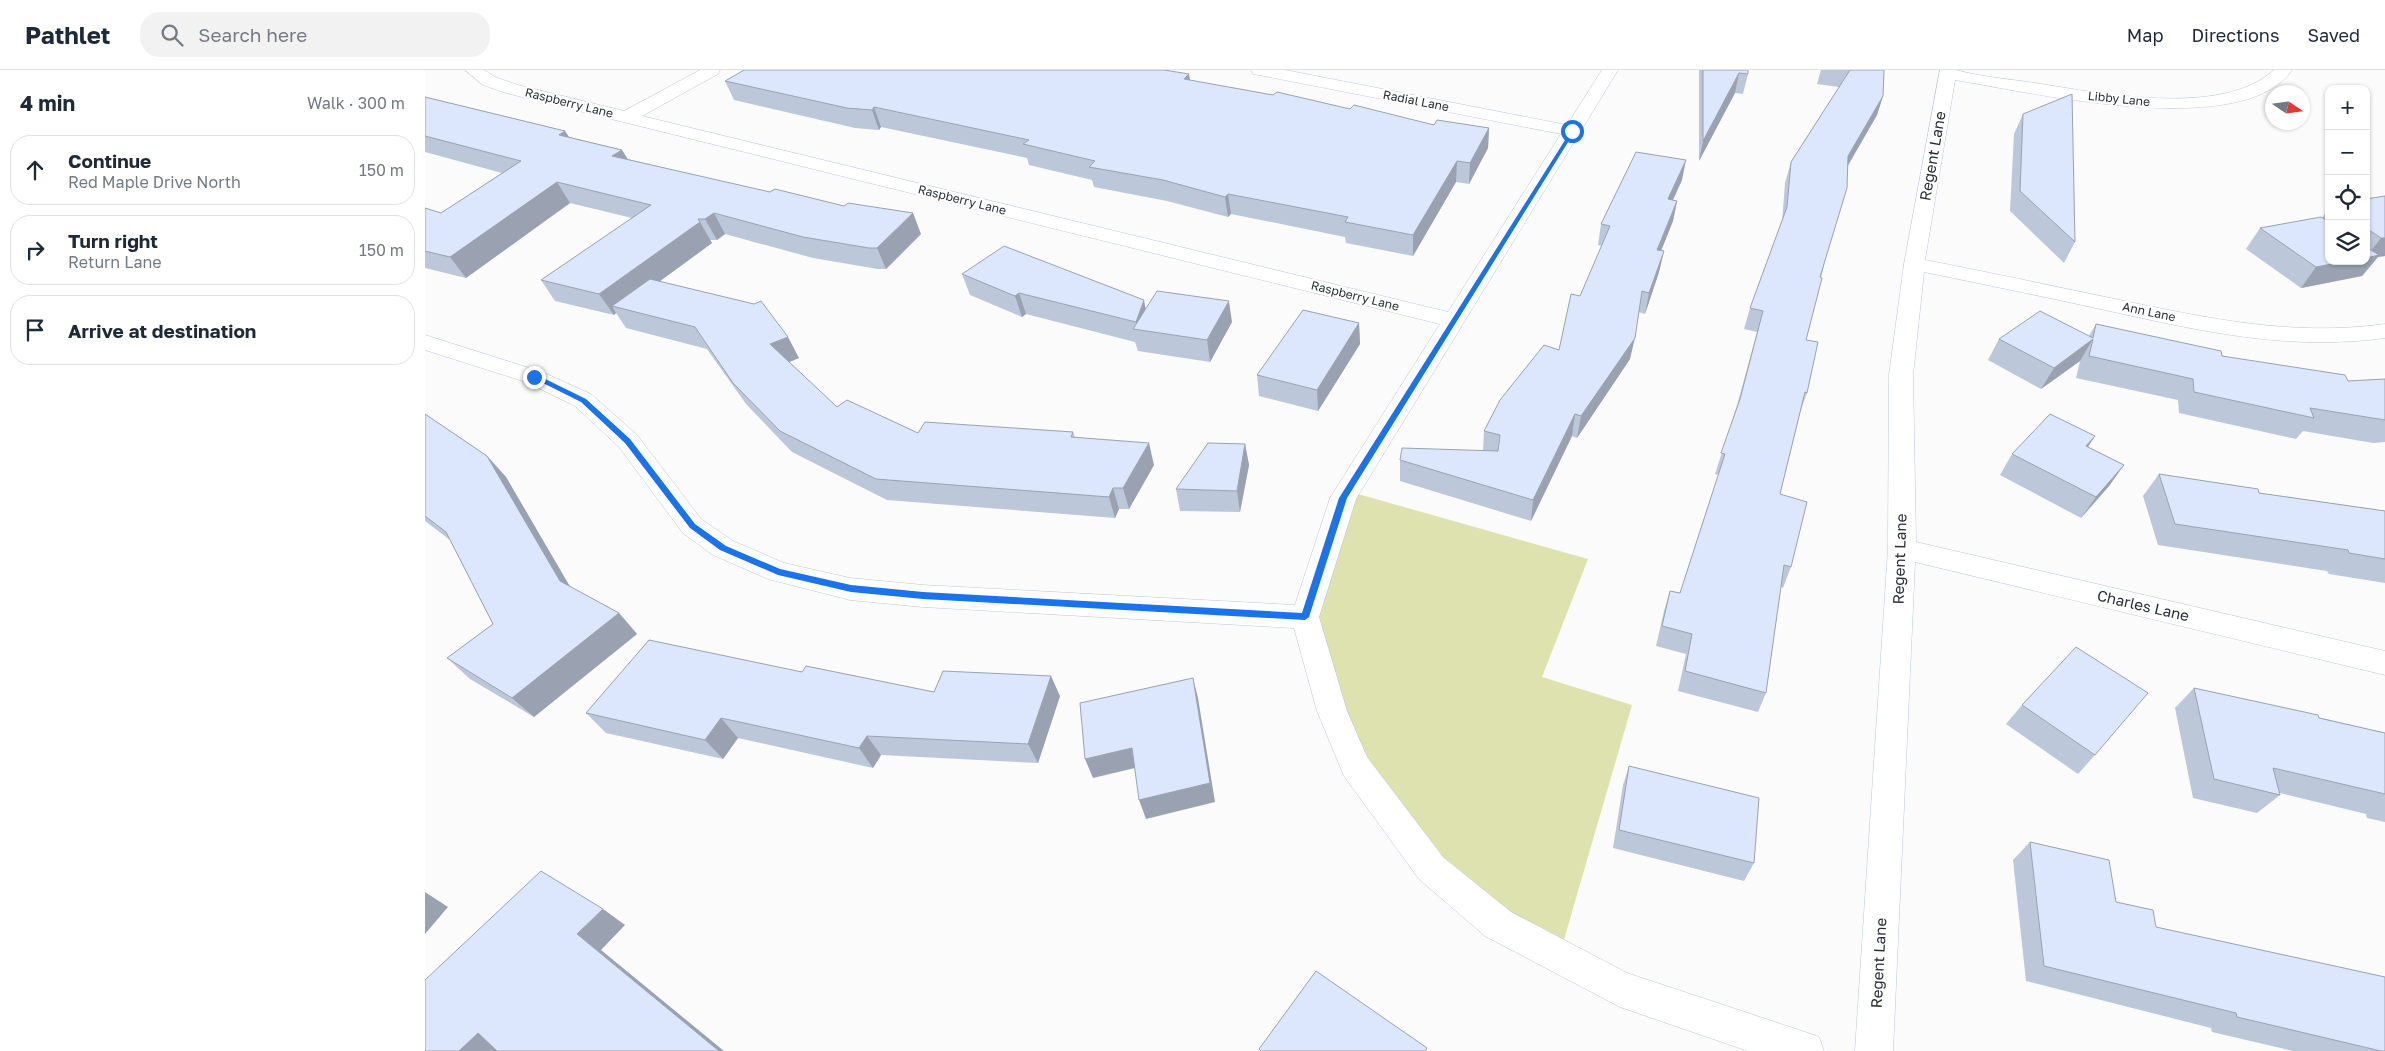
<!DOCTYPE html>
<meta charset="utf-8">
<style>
body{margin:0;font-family:"Golos Text",sans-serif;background:#f2f2f3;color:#1f2937}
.controls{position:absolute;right:15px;top:15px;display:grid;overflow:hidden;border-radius:10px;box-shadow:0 1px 4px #0004}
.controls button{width:45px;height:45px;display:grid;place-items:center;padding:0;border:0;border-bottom:1px solid #e0e1e3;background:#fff;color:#1f2937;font:25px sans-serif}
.compass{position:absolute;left:1840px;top:15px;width:45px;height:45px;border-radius:50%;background:#fff;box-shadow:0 1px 4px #0004;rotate:103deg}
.stop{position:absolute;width:15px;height:15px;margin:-11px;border:4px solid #1a73e8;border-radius:50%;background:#fff}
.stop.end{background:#1a73e8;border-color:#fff;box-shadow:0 1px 5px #0008}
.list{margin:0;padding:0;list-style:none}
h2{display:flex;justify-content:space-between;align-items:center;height:65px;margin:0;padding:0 20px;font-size:21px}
h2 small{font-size:16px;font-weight:400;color:#747a83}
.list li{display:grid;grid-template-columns:32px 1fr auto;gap:15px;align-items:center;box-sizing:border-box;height:70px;margin:0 10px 10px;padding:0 10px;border:1px solid #e0e1e3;border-radius:20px}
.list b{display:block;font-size:19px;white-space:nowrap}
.list p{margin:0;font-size:16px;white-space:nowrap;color:#747a83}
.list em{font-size:16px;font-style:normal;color:#747a83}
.icon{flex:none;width:28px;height:28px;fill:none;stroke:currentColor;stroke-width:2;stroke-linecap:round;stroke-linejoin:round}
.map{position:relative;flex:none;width:1960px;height:981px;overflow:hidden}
header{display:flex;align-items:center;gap:30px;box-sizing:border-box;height:70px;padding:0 25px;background:#fff;border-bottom:1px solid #e0e1e3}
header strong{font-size:24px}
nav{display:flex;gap:28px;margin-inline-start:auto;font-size:18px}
.search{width:350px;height:45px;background:#f2f2f3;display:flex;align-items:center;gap:12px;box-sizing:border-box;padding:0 18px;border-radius:20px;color:#747a83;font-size:19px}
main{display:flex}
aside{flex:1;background:#fff}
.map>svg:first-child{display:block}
.green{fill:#dde2af}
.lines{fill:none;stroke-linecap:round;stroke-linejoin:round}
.minor-casing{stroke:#bbc5db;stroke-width:1}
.minor{fill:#fff;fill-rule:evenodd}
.wall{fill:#bdc7da}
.shaded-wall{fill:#9aa2b1}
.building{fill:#dce7fd;stroke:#9aa2b1}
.route{fill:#1a73e8}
.labels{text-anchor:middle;stroke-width:4.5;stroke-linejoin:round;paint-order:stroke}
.far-street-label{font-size:12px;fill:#292d36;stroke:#fff}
.street-label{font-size:15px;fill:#292d36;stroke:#fff}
</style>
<header>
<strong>Pathlet</strong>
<div class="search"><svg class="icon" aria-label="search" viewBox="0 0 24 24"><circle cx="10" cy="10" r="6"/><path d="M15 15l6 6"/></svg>Search here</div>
<nav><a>Map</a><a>Directions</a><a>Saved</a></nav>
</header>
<main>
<aside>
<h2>4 min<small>Walk · 300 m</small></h2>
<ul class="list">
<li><svg class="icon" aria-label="ahead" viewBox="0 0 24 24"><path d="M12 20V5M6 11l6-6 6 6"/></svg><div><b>Continue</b><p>Red Maple Drive North</p></div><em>150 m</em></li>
<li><svg class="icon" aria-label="right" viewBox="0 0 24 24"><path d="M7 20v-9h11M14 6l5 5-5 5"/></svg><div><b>Turn right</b><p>Return Lane</p></div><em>150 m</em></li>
<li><svg class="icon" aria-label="arrive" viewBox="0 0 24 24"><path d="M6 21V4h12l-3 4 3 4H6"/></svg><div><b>Arrive at destination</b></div></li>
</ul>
</aside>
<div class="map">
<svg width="1960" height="981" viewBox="0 0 1960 981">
<rect width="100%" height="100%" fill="#fbfbfb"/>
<path class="green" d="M933,424L1163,489L1117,607L1207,635L1136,880L1012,792L934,691L889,543Z"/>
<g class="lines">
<g class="minor-casing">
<path id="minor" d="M40,0H59L70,7L93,15L199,41L275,0H295L293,4L217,46L1023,242L1136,64L834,5L828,4L826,0H860L1142,55L1177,0H1193L931,429L894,547L922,641L942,687L1018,787L1086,842L1202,903L1380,962L1394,967L1399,981H1323L1195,937L1060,866L994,809L919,706L892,641L869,558L498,537L425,530L343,509L288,485L258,463L194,377L150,336L101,312L0,280V265L117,302L166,324L212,365L276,449L308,471L359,493L425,508L498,515L870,535L905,428L1015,254L81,23L58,15Z
M1515,0H1531C1556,7 1584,9 1610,13C1674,23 1797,48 1849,0H1867C1818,72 1604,22 1530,10L1500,190C1563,202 1627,216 1690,229C1781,248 1867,267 1960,254V268C1866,281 1780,262 1689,242C1626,228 1562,215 1499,202L1488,305L1491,472L1960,581V605L1490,492L1468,981H1430L1463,479L1464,305L1479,194Z"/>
</g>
<use href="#minor" class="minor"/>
</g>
<path class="wall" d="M1274,0H1323V4L1318,24L1310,23L1274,91Z
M1396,0H1459L1458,26L1452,45L1423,96L1381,270L1382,323L1375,342L1355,424L1366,497L1358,518L1356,517L1341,623L1333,642L1253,621L1261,584L1231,576L1239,541L1245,521L1255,523L1293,405L1290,404L1311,339L1332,262L1319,259L1325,238L1357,152L1360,113L1366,92L1414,17L1392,14Z
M300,11H766L1009,55L1064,58L1063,78L1044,114L1031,112L988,186L921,173L920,167L806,144L803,147L742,131L669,117L667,110L604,95L602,88L456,57L454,60L430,58L309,30Z
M0,27L140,61L144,67L197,80L203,89L496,164L461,199H453L388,188L300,164L292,170H285L287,173L235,211L374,288L364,292L412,337L493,363L648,362L650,367L729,395L704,439H694L690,448L462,430L367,382L321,334L282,279L201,258L191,243L189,245L130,231L116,210L207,148L145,133L41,208L0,198V138L16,143L77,103L0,82Z
M1598,44L1650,172L1639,193L1585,141L1589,64Z
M1257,110L1248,130L1252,131L1248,151L1236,181H1239L1234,202L1220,244L1213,242L1205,289L1152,368L1147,366L1106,451L975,411V390L1058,381L1059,361L1134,280L1155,226L1177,176L1173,175L1176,154Z
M1960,126V186L1953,187L1937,206L1876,218L1821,179L1835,158L1897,148L1904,138V191H1941V129Z
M537,204L721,239L807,252L785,292L713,281L710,272L601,244L597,247L545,225Z
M934,253L935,274L893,341L834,326L832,305Z
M1671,254L1797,286L1923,311L1960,309V372L1948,373L1878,361L1871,369L1754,343L1753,330L1651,308L1655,291L1616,319L1563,290L1574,269L1664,266Z
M0,344L62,386L81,407L145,517L194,543L212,564L109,647L45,609L22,588L68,554L25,470L0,451Z
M1670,366L1663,377L1699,395L1684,416L1656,448L1575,405L1587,384Z
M820,374L824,395L815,442L755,441L751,419Z
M1734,404L1834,423L1960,441V513L1904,504L1902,501L1733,475L1718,426Z
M377,602L509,622L635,626L613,693L456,685L448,698L313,668L298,689L181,663L161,643Z
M1769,618L1960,663V752L1942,748L1941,744L1855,723V725L1832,743L1768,728L1750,638Z
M1597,635L1670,685L1653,704L1581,654Z
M1204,696L1329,793L1319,811L1188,778L1198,715Z
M1605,772L1691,832L1731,857L1960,981H1868L1787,962L1786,958L1601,911L1588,790Z"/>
<path class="shaded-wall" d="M1314,3L1310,23L1274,91L1278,71Z
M764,4L767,23L759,9Z
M1458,26L1452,45L1416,107L1423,86Z
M449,37L456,57L454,60L447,40Z
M1064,58L1063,78L1044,114L1045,93Z
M140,61L153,81L134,65Z
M197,80L209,100L187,86Z
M1261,90L1257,110L1239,149L1243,129Z
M1032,91L1031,112L988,186V165Z
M132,112L145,133L41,208L25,187Z
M803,124L806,144L803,147L800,127Z
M1252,131L1248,151L1228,201L1232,180Z
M289,143L300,164L292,170L280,149Z
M488,143L496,164L461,199L452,178Z
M275,152L287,173L197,239L187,236L191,243L189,245L174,224Z
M1956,168H1960V186L1953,187L1937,206L1876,218L1891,197L1922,191H1941V187Z
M1239,181L1234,202L1220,244L1224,223Z
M594,223L601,244L597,247L590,226Z
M719,230L723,251L713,260L711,252Z
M804,231L807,252L785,292L782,270Z
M934,253L935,274L893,341L892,320Z
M363,267L374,288L357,295L345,274Z
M1210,268L1205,289L1152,368L1156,346Z
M1668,269L1655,291L1616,319L1629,298Z
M1150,344L1147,366L1106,451L1108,430Z
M1670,366L1656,387L1661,376Z
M724,373L729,395L704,439L698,418Z
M820,374L824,395L815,442L812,421Z
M62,386L81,407L154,532L135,511Z
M1699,395L1684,416L1656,448L1671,427Z
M688,418L694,439L690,448L684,427Z
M194,543L212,564L109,647L87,628Z
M626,606L635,626L613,693L603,674Z
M768,608L773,628L790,732L721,749L714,730Z
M296,648L313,668L298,689L280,670Z
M442,666L456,685L448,698L434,678Z
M707,678L714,697L668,708L660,689Z
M0,822L23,837L0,864Z
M178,839L200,855L176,880L299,981H294L152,864Z
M53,963L77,981H34Z"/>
<path class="building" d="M319,0H739L764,4L759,9L848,25L852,22L925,39L929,35L1009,55L1012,50L1064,58L1045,93L1032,91L988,165L920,152L923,147L803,124L800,127L738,110L664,97L670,91L598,74L604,70L449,37L447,40L422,38L300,11Z
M1278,0H1323V4L1314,3L1278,71Z
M1425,0H1459L1458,26L1423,86L1422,118L1395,207L1397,208L1381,270L1393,272L1382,323L1380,322L1355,424L1382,432L1366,497L1359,495L1341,623L1260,601L1267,564L1237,556L1245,521L1255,523L1300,384L1296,383L1315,329L1338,241L1325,238L1362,137L1366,92Z
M1647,24L1650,172L1595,121L1598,44Z
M0,27L140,61L134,65L197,80L187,86L345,122L350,119L419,136L423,133L488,143L452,178H444L378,167L289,143L280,149H273L275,152L174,224L116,210L226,135L132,112L25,187L0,181V138L16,143L96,91L0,66Z
M1211,82L1261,90L1243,129L1252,131L1232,180L1239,181L1224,223L1217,221L1210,268L1156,346L1150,344L1108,430L975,390L977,378L1073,381L1075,365L1059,361L1075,330L1119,275L1134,280L1146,224L1155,226L1185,156L1176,154Z
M1960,126V168H1956L1941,158V129Z
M1896,147L1904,152V191H1922L1891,197L1835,158Z
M579,176L719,230L711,252L594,223L590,226L537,204Z
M1941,177L1954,185L1941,188Z
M225,209L329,234L336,231L363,267L345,274L412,337L422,330L493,363L500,352L648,362L646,367L724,373L698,418H688L684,427L451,409L355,361L308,313L270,257L187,236Z
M732,221L804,231L782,270L708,259Z
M878,240L934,253L892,320L832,305Z
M1615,241L1668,268L1671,254L1796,281L1797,286L1920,305L1923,311L1960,309V350L1885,338L1889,348L1769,322L1768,309L1664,286L1668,269L1629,298L1574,269Z
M0,344L62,386L135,511L194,543L87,628L22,588L68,554L21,462L0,446Z
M1625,344L1670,366L1661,376L1699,395L1671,427L1587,384Z
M783,373L820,374L812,421L751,419Z
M1734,404L1833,419L1834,423L1960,441V489L1924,483L1923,480L1750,454Z
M224,570L377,602L381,596L509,622L518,601L626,606L603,674L442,666L434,678L296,648L280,670L161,643Z
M1651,577L1723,623L1670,685L1597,635Z
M768,608L785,713L714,730L707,678L660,689L655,633Z
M1769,618L1893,645L1894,648L1960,663V724L1848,698L1855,725L1789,709Z
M1204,696L1334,728L1329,793L1194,760Z
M1605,772L1684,790L1691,832L1728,840L1731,857L1960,907V981H1956L1812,947L1811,943L1619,896Z
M116,801L178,839L152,864L294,981H72L53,963L34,981H1L0,980V910Z
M891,901L1002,978L1000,981H836L834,979Z"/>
<path class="route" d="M1147,59L1150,61L922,428L884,547L880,550L498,529L426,522L353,505L295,480L265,458L200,373L156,332L106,307L112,305L161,329L205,369L270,454L301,476L355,499L426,515L498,522L877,543L914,428Z"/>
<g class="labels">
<g class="far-street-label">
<text transform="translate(1694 29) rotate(6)" y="4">Libby Lane</text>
<text transform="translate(991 31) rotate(11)" y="4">Radial Lane</text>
<text transform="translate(144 33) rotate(14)" y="4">Raspberry Lane</text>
<text transform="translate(537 130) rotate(14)" y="4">Raspberry Lane</text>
<text transform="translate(930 226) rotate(14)" y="4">Raspberry Lane</text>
<text transform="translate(1724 242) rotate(12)" y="4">Ann Lane</text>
</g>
<g class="street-label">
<text transform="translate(1508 86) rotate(-80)" y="5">Regent Lane</text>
<text transform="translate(1475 489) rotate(-88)" y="5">Regent Lane</text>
<text transform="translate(1718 536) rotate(13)" y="5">Charles Lane</text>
<text transform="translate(1454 893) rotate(-87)" y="5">Regent Lane</text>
</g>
</g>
</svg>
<div class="controls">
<button>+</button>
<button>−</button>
<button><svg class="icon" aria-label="locate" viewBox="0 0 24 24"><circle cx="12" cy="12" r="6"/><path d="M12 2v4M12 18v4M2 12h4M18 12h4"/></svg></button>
<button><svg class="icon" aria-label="layers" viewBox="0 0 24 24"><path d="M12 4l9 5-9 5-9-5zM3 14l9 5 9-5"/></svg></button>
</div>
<svg class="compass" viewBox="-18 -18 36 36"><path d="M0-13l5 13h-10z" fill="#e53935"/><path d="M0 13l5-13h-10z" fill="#747a83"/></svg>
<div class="stop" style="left:1147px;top:61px"></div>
<div class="stop end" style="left:109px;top:307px"></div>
</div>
</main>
